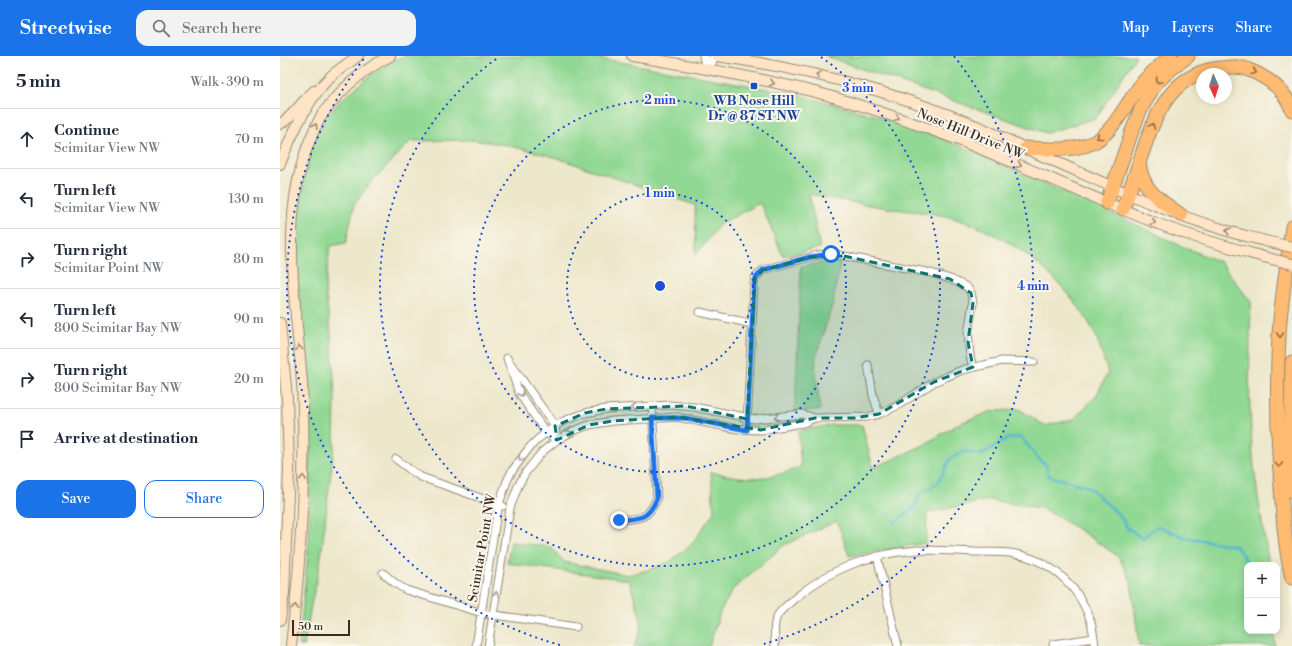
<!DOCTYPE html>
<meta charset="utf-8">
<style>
body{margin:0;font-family:"Libre Bodoni",serif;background:#f2f2f3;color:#1f2937}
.controls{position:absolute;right:12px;bottom:12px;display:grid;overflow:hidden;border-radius:8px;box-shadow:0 2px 10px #0003}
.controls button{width:36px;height:36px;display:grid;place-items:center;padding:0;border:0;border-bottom:1px solid #e0e1e3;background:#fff;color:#1f2937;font:20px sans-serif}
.compass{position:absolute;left:916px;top:12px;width:36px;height:36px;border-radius:50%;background:#fff;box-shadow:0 2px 10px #0003;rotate:176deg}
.scale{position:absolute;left:12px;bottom:10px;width:58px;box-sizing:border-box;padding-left:4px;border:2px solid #3b2a1e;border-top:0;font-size:11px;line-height:14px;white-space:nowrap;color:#3b2a1e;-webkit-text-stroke:3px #fbf7ec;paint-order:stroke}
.stop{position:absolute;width:12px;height:12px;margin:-9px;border:3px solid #1a73e8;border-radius:50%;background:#fff}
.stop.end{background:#1a73e8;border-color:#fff;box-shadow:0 1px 4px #0008}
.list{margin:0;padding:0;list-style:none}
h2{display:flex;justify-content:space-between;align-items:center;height:52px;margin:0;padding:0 16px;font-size:17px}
h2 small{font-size:13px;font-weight:400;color:#747a83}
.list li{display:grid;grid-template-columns:26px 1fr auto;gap:12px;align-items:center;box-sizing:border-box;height:60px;padding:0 16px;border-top:1px solid #e0e1e3}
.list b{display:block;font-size:15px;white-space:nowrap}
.list p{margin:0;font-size:13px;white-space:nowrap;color:#747a83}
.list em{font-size:13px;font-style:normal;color:#747a83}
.actions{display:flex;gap:8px;padding:12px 16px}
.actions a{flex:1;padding:9px 0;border:1px solid #1a73e8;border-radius:12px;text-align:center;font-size:14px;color:#1a73e8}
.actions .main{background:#1a73e8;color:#fff}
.icon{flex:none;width:22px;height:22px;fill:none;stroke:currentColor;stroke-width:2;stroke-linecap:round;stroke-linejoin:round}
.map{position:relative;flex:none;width:1012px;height:590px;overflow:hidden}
header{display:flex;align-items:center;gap:24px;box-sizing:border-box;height:56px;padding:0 20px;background:#1a73e8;color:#fff}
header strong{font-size:19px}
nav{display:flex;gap:22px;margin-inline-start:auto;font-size:14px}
.search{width:280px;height:36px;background:#f2f2f3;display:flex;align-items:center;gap:10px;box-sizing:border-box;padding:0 14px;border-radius:12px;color:#747a83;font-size:15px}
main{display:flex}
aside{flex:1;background:#fff}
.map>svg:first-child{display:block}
.green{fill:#90d893;stroke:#668158}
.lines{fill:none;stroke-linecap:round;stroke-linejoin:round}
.stream{stroke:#55b6d3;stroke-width:2.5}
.minor-casing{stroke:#948874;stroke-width:9}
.tertiary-casing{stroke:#948874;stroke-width:11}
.secondary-casing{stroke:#948874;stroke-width:12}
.motorway-casing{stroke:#948874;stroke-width:15}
.minor{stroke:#fff;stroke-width:7}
.tertiary{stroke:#fff;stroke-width:9}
.secondary{stroke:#ffe4c6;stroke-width:10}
.motorway{stroke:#ffbb71;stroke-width:13}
.secondary-bridge-casing{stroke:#948874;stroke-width:12;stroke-linecap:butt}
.secondary-bridge{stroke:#ffe4c6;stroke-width:10}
.oneway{stroke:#936b43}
.oneway2{stroke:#9d8772}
.oneway3{stroke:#a79f9a}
.route{stroke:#1a73e8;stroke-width:5}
.marked{fill:#0f766e;fill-opacity:0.2;stroke:#0f766e;stroke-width:3;stroke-dasharray:8 5;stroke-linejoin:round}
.ring{fill:none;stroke:#1d4ed8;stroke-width:2;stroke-dasharray:2 4}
.transit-dot{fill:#1a4fb4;stroke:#fbf7ec;stroke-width:1.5}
.labels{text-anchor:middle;stroke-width:4;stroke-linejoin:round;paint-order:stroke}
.transit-label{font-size:13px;font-weight:bold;fill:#164399;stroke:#fbf7ec}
.street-label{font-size:13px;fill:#3b2a1e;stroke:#fbf7ec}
.centre{fill:#1d4ed8;stroke:#fbf7ec;stroke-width:2}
.ring-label{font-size:12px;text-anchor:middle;font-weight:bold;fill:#1d4ed8;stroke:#fbf7ec;stroke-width:4;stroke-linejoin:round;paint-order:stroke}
</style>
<header>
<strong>Streetwise</strong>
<div class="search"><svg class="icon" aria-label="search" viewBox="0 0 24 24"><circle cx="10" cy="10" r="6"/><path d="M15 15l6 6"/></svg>Search here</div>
<nav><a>Map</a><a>Layers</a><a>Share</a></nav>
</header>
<main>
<aside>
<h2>5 min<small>Walk · 390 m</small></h2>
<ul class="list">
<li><svg class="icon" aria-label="ahead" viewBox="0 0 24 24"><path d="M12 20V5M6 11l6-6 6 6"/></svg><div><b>Continue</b><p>Scimitar View NW</p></div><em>70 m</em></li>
<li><svg class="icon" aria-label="left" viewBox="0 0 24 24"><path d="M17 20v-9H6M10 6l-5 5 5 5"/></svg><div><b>Turn left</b><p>Scimitar View NW</p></div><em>130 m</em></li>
<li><svg class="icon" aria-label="right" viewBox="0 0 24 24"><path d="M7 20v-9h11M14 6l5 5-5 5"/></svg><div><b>Turn right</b><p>Scimitar Point NW</p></div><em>80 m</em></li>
<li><svg class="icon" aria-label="left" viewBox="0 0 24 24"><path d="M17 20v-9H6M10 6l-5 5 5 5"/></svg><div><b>Turn left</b><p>800 Scimitar Bay NW</p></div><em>90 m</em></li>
<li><svg class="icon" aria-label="right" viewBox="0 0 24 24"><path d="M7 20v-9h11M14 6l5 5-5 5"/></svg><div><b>Turn right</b><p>800 Scimitar Bay NW</p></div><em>20 m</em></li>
<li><svg class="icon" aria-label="arrive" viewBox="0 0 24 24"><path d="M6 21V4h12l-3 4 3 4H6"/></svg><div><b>Arrive at destination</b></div></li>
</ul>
<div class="actions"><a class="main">Save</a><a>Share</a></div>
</aside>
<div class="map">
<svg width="1012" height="590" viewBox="0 0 1012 590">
<rect width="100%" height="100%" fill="#fbf7ec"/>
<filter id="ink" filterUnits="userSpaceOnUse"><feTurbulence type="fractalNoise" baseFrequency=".025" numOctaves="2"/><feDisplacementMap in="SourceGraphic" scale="8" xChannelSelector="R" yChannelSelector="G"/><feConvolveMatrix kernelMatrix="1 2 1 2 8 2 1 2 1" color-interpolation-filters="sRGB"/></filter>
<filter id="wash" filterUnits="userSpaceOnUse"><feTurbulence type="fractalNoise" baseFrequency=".012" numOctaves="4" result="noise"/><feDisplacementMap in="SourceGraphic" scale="16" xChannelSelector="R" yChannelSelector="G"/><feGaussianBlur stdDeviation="0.9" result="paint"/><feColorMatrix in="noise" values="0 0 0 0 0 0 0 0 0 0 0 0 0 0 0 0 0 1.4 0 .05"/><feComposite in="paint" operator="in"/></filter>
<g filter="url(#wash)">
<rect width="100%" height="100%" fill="#ede7cb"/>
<path class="green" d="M125,0H306L511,37L590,58L631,71L691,94L853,167L901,190L940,206L971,246C970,288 968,331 971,373C973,419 982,464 989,509H967V575H994L995,590H859L851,525L839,501L798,473L762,452L708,444L647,457L646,487L569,500L557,465L504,489L453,533L440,556L429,590H354L361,574L360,560L349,524L227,507L231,486L271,491L284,506L348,519L368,514L389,506L411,489L434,456L431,416C468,424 486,425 521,411L518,375L552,369H582L593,412L642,390L678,368L709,356L739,353L765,370L794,363L816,340L828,317C823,303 820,287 813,274C784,219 722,172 661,159C648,156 635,156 622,154C591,150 560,144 529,138L540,192L503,200L480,147L440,168L416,199L415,149L271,100L222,88L191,84L131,85L91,126L74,149L66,187L50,190L45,233L51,278L55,339L54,391L40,508L31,549L24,590H19L29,484L30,394L29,331L13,186L19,117L43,66L58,47L92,18L116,3Z
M545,0H856L816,62L766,77Z
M549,206L560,207L553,246L536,301L535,311L540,354L515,355L521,210Z"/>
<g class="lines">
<path class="stream" d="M613,467L635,451L639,439L658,427L670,403L686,395L701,399L726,383L741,381L761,406L765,407L769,420L809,431L840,460L848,473L851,474L862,482L878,470L904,481L956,490L969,509"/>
</g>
</g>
<g filter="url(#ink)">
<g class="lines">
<g class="minor-casing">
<path id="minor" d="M420,256L472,268
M227,302L239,337L266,377L277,384
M231,308L275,370L277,384
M588,309L593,339L599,358
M467,367L474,229L475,222L483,214L538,199L551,198L564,200L651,217L670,223L687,231L691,237L693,247L688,277L690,300L693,311
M116,403L129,413L141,421L223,450
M339,464C360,462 368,464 377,442L372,350
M597,500L618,590
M103,517L116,528L126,534L202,557L296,571
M773,588L814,582
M196,590L216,463L219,448L227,425L232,415L249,392L258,383L275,370L286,364L305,357L326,353L389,349L414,351L475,363L522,358L535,362L587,361L599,358L617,350L654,326L682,314L722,305L754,306
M208,590L230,452L238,430L246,416L262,396L277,384L293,375L309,369L333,365L397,361L458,373L481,374L523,367L535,362
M495,590C495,581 493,571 496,563C499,554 508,549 514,543C551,512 590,498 637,494C656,494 676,495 695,496C706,496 718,496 729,497C769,502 798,528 811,566C813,574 814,582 815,590"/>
</g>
<g class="tertiary-casing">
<path id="tertiary" d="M424,0L427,13
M427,13L435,0"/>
</g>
<g class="secondary-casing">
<path id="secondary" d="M352,0C413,10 475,21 535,36C573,46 610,59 647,72C725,100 799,137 876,167C911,181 948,191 984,201
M437,0C526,13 613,35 697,70C723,81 748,94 774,105C829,129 884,156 942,173C956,178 971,181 985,185
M0,68C14,60 22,45 34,35
M0,108C11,80 28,42 51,20C59,13 69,7 78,0
M0,267L7,342L9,413L4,537L0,564
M11,590C20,512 25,434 23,356C23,338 22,320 20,302C12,218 0,138 40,62C58,35 81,15 110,0"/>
</g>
<g class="motorway-casing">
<path id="motorway" d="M746,92C767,93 797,96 816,85C835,73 848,45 862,27C870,17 881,9 891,0
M859,107C860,112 861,118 863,122C869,139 887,149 901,159
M827,147L852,75L861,53L875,28L891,13L908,0
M843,153C848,138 854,123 859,107C872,68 886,21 934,13C945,11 958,9 969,14C989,22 1005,34 1012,54
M1012,171C1008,202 1003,233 1000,264C996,320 997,376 1001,432C1003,462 1005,493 1012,522
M1012,306L1010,413L1012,435"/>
</g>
<use href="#minor" class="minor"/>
<use href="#tertiary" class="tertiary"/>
<use href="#secondary" class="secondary"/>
<use href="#motorway" class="motorway"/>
<g class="secondary-bridge-casing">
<path id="secondary-bridge" d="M985,185L1012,191
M984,201L1012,208"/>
</g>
<use href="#secondary-bridge" class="secondary-bridge"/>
</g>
<defs><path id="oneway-chevron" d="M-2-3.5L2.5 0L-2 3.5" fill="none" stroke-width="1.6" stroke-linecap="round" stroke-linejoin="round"/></defs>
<g class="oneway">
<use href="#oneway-chevron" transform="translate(974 16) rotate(23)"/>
<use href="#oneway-chevron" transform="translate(878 25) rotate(133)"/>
<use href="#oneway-chevron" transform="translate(872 70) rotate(-66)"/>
<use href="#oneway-chevron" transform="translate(819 81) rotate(142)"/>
<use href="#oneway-chevron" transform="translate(1000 279) rotate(92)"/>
<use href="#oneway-chevron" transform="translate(999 409) rotate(86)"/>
</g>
<g class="oneway2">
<use href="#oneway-chevron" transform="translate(538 19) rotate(-166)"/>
<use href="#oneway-chevron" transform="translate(492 27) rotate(12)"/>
<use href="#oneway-chevron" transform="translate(617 62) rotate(19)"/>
<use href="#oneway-chevron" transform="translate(35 70) rotate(-58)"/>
<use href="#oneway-chevron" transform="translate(739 109) rotate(23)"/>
<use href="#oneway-chevron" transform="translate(873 166) rotate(22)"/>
<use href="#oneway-chevron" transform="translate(948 175) rotate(-165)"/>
<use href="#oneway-chevron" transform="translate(19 292) rotate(-97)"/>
<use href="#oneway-chevron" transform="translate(23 422) rotate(-88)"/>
<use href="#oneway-chevron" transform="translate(15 551) rotate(-84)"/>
</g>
<g class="oneway3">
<use href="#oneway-chevron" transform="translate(241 338) rotate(61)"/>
<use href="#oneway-chevron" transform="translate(354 351) rotate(176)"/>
<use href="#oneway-chevron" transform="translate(497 361) rotate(172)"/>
<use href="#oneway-chevron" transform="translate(290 377) rotate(-26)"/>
<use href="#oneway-chevron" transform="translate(241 403) rotate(126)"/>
<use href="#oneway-chevron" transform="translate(216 538) rotate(-80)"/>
</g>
</g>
<g class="lines" filter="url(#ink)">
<path class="route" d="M339,464C360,462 368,464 377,442L372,362H404L467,374L474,229L476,222L483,214L530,201L551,198"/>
</g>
<path class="marked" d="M564,200L670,223L691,237L693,247L688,286L693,311L654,326L599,358L575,362H535L481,374L397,361L333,365L309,369L277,384L275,370L305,357L326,353L406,350L467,363L475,222L483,214L530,201Z"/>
<g class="ring">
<circle cx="380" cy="230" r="93"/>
<circle cx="380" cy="230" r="186"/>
<path d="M541 1A280 280 0 1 1 219 1"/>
<path d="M280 589A373 373 0 0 1 86 0M674 0A373 373 0 0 1 480 589"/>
</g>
<rect class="transit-dot" x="470" y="26" width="8" height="8" rx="2"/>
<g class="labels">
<g class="transit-label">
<text x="474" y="49">WB Nose Hill<tspan x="474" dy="15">Dr @ 87 ST NW</tspan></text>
</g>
<g class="street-label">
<text transform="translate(691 77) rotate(22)" y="5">Nose Hill Drive NW</text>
<text transform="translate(201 492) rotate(-80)" y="5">Scimitar Point NW</text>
</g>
</g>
<circle cx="380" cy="230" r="6" class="centre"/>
<g class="ring-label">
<text x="578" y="36">3 min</text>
<text x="380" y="48">2 min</text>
<text x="380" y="141">1 min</text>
<text x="753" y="234">4 min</text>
</g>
</svg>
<div class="controls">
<button>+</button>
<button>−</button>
</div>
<svg class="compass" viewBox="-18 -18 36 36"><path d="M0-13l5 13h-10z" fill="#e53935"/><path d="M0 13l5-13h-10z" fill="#747a83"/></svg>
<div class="scale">50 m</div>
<div class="stop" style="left:551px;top:198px"></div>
<div class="stop end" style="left:339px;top:464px"></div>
</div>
</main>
